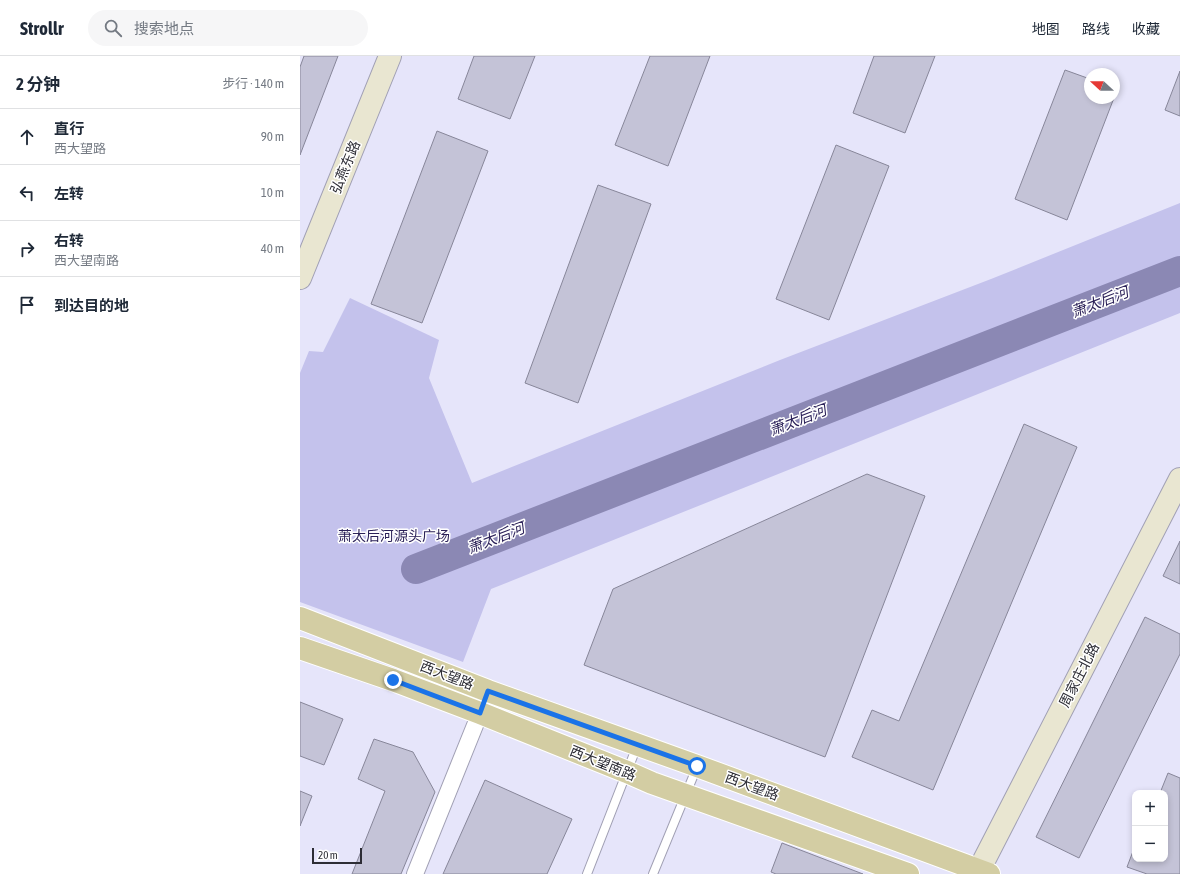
<!DOCTYPE html>
<html lang="zh">
<meta charset="utf-8">
<style>
body{margin:0;font-family:"Asap Condensed","Noto Sans SC",sans-serif;background:#f6f6f7;color:#1f2937}
.controls{position:absolute;right:12px;bottom:12px;display:grid;overflow:hidden;border-radius:8px;box-shadow:0 2px 6px #0003}
.controls button{width:36px;height:36px;display:grid;place-items:center;padding:0;border:0;border-bottom:1px solid #e0e1e3;background:#fff;color:#1f2937;font:20px sans-serif}
.compass{position:absolute;left:784px;top:12px;width:36px;height:36px;border-radius:50%;background:#fff;box-shadow:0 2px 6px #0003;rotate:291deg}
.scale{position:absolute;left:12px;bottom:10px;width:50px;box-sizing:border-box;padding-left:4px;border:2px solid #2d2d35;border-top:0;font-size:11px;line-height:14px;white-space:nowrap;color:#2d2d35;-webkit-text-stroke:3px #fff;paint-order:stroke}
.stop{position:absolute;width:12px;height:12px;margin:-9px;border:3px solid #1a73e8;border-radius:50%;background:#fff}
.stop.end{background:#1a73e8;border-color:#fff;box-shadow:0 1px 4px #0008}
.list{margin:0;padding:0;list-style:none}
h2{display:flex;justify-content:space-between;align-items:center;height:52px;margin:0;padding:0 16px;font-size:17px}
h2 small{font-size:13px;font-weight:400;color:#747a83}
.list li{display:grid;grid-template-columns:26px 1fr auto;gap:12px;align-items:center;box-sizing:border-box;height:56px;padding:0 16px;border-top:1px solid #e0e1e3}
.list b{display:block;font-size:15px;white-space:nowrap}
.list p{margin:0;font-size:13px;white-space:nowrap;color:#747a83}
.list em{font-size:13px;font-style:normal;color:#747a83}
.icon{flex:none;width:22px;height:22px;fill:none;stroke:currentColor;stroke-width:2;stroke-linecap:round;stroke-linejoin:round}
.map{position:relative;flex:none;width:880px;height:818px;overflow:hidden}
header{display:flex;align-items:center;gap:24px;box-sizing:border-box;height:56px;padding:0 20px;background:#fff;border-bottom:1px solid #e0e1e3}
header strong{font-size:19px}
nav{display:flex;gap:22px;margin-inline-start:auto;font-size:14px}
.search{width:280px;height:36px;background:#f6f6f7;display:flex;align-items:center;gap:10px;box-sizing:border-box;padding:0 14px;border-radius:22px;color:#747a83;font-size:15px}
main{display:flex}
aside{flex:1;background:#fff}
.map>svg:first-child{display:block}
.green{fill:#c4c2ec}
.lines{fill:none;stroke-linecap:round;stroke-linejoin:round}
.river{stroke:#8b88b4;stroke-width:30}
.building{fill:#c4c3d7;stroke:#878699}
.lane-casing{stroke:#a1a0b4;stroke-width:10}
.street-casing{stroke:#a1a0b4;stroke-width:18}
.secondary-casing{stroke:#a1a0b4;stroke-width:24}
.primary-casing{stroke:#fff;stroke-width:24}
.lane{stroke:#fff;stroke-width:8}
.street{stroke:#fff;stroke-width:16}
.secondary{stroke:#e9e6d1;stroke-width:22}
.primary{stroke:#d3cda3;stroke-width:22}
.route{stroke:#1a73e8;stroke-width:5}
.labels{text-anchor:middle;stroke-width:3;stroke-linejoin:round;paint-order:stroke}
.street-label{font-size:14px;fill:#2d2d35;stroke:#fff}
.park-label{font-size:14px;fill:#2b2158;stroke:#fff}
.water-label{font-size:15px;font-style:italic;fill:#2d235a;stroke:#fff}
</style>
<header>
<strong>Strollr</strong>
<div class="search"><svg class="icon" aria-label="search" viewBox="0 0 24 24"><circle cx="10" cy="10" r="6"/><path d="M15 15l6 6"/></svg>搜索地点</div>
<nav><a>地图</a><a>路线</a><a>收藏</a></nav>
</header>
<main>
<aside>
<h2>2 分钟<small>步行 · 140 m</small></h2>
<ul class="list">
<li><svg class="icon" aria-label="ahead" viewBox="0 0 24 24"><path d="M12 20V5M6 11l6-6 6 6"/></svg><div><b>直行</b><p>西大望路</p></div><em>90 m</em></li>
<li><svg class="icon" aria-label="left" viewBox="0 0 24 24"><path d="M17 20v-9H6M10 6l-5 5 5 5"/></svg><div><b>左转</b></div><em>10 m</em></li>
<li><svg class="icon" aria-label="right" viewBox="0 0 24 24"><path d="M7 20v-9h11M14 6l5 5-5 5"/></svg><div><b>右转</b><p>西大望南路</p></div><em>40 m</em></li>
<li><svg class="icon" aria-label="arrive" viewBox="0 0 24 24"><path d="M6 21V4h12l-3 4 3 4H6"/></svg><div><b>到达目的地</b></div></li>
</ul>
</aside>
<div class="map">
<svg width="880" height="818" viewBox="0 0 880 818">
<rect width="100%" height="100%" fill="#e6e5fa"/>
<path class="green" d="M880,147V257L191,533L163,606L0,546V317L9,295L23,296L50,242L139,284L129,322L172,427L480,304L691,223Z"/>
<g class="lines">
<path class="river" d="M116,513L880,215"/>
</g>
<path class="building" d="M4,0H38L0,99V11Z
M174,0H235L210,63L158,43Z
M350,0H410L368,110L315,89Z
M574,0H635L605,77L553,57Z
M765,14L790,23V42H814V33L817,34L767,164L715,143Z
M880,15V60L865,54Z
M137,75L188,95L122,267L71,248Z
M536,89L589,110L529,264L476,243Z
M298,129L351,148L278,347L225,327Z
M724,368L777,391L633,734L552,701L572,654L599,665Z
M567,418L625,440L525,701L284,609L313,533Z
M880,485V528L863,520Z
M845,561L880,578V598L779,802L736,781Z
M0,646L43,663L24,709L0,700Z
M74,683L113,696L135,736L101,818H52L85,735L58,723Z
M868,717L880,722V818H847L827,811L835,790V803H865V737H860Z
M185,724L272,763L247,818H143Z
M0,735L12,740L0,770Z
M482,787L563,818H476L471,816Z"/>
<g class="lines">
<g class="lane-casing">
<path id="lane" d="M287,818L337,690
M353,818L397,711"/>
</g>
<g class="street-casing">
<path id="street" d="M115,818L184,647"/>
</g>
<g class="secondary-casing">
<path id="secondary" d="M0,222L90,0
M677,818L880,423"/>
</g>
<g class="primary-casing">
<path id="primary" d="M0,562L188,635L397,710L689,818
M0,592L93,624L180,657L327,716L352,727L608,818"/>
</g>
<use href="#lane" class="lane"/>
<use href="#street" class="street"/>
<use href="#secondary" class="secondary"/>
<use href="#primary" class="primary"/>
</g>
<g class="lines">
<path class="route" d="M93,624L180,657L188,635L397,710"/>
</g>
<g class="labels">
<g class="street-label">
<text transform="translate(45 111) rotate(-68)" y="5">弘燕东路</text>
<text transform="translate(147 619) rotate(21)" y="5">西大望路</text>
<text transform="translate(779 619) rotate(-63)" y="5">周家庄北路</text>
<text transform="translate(303 707) rotate(22)" y="5">西大望南路</text>
<text transform="translate(452 730) rotate(20)" y="5">西大望路</text>
</g>
<g class="park-label">
<text x="94" y="485">萧太后河源头广场</text>
</g>
<g class="water-label">
<text transform="translate(800 246) rotate(-21)" y="5">萧太后河</text>
<text transform="translate(498 364) rotate(-21)" y="5">萧太后河</text>
<text transform="translate(196 482) rotate(-21)" y="5">萧太后河</text>
</g>
</g>
</svg>
<div class="controls">
<button>+</button>
<button>−</button>
</div>
<svg class="compass" viewBox="-18 -18 36 36"><path d="M0-13l5 13h-10z" fill="#e53935"/><path d="M0 13l5-13h-10z" fill="#747a83"/></svg>
<div class="scale">20 m</div>
<div class="stop" style="left:397px;top:710px"></div>
<div class="stop end" style="left:93px;top:624px"></div>
</div>
</main>
